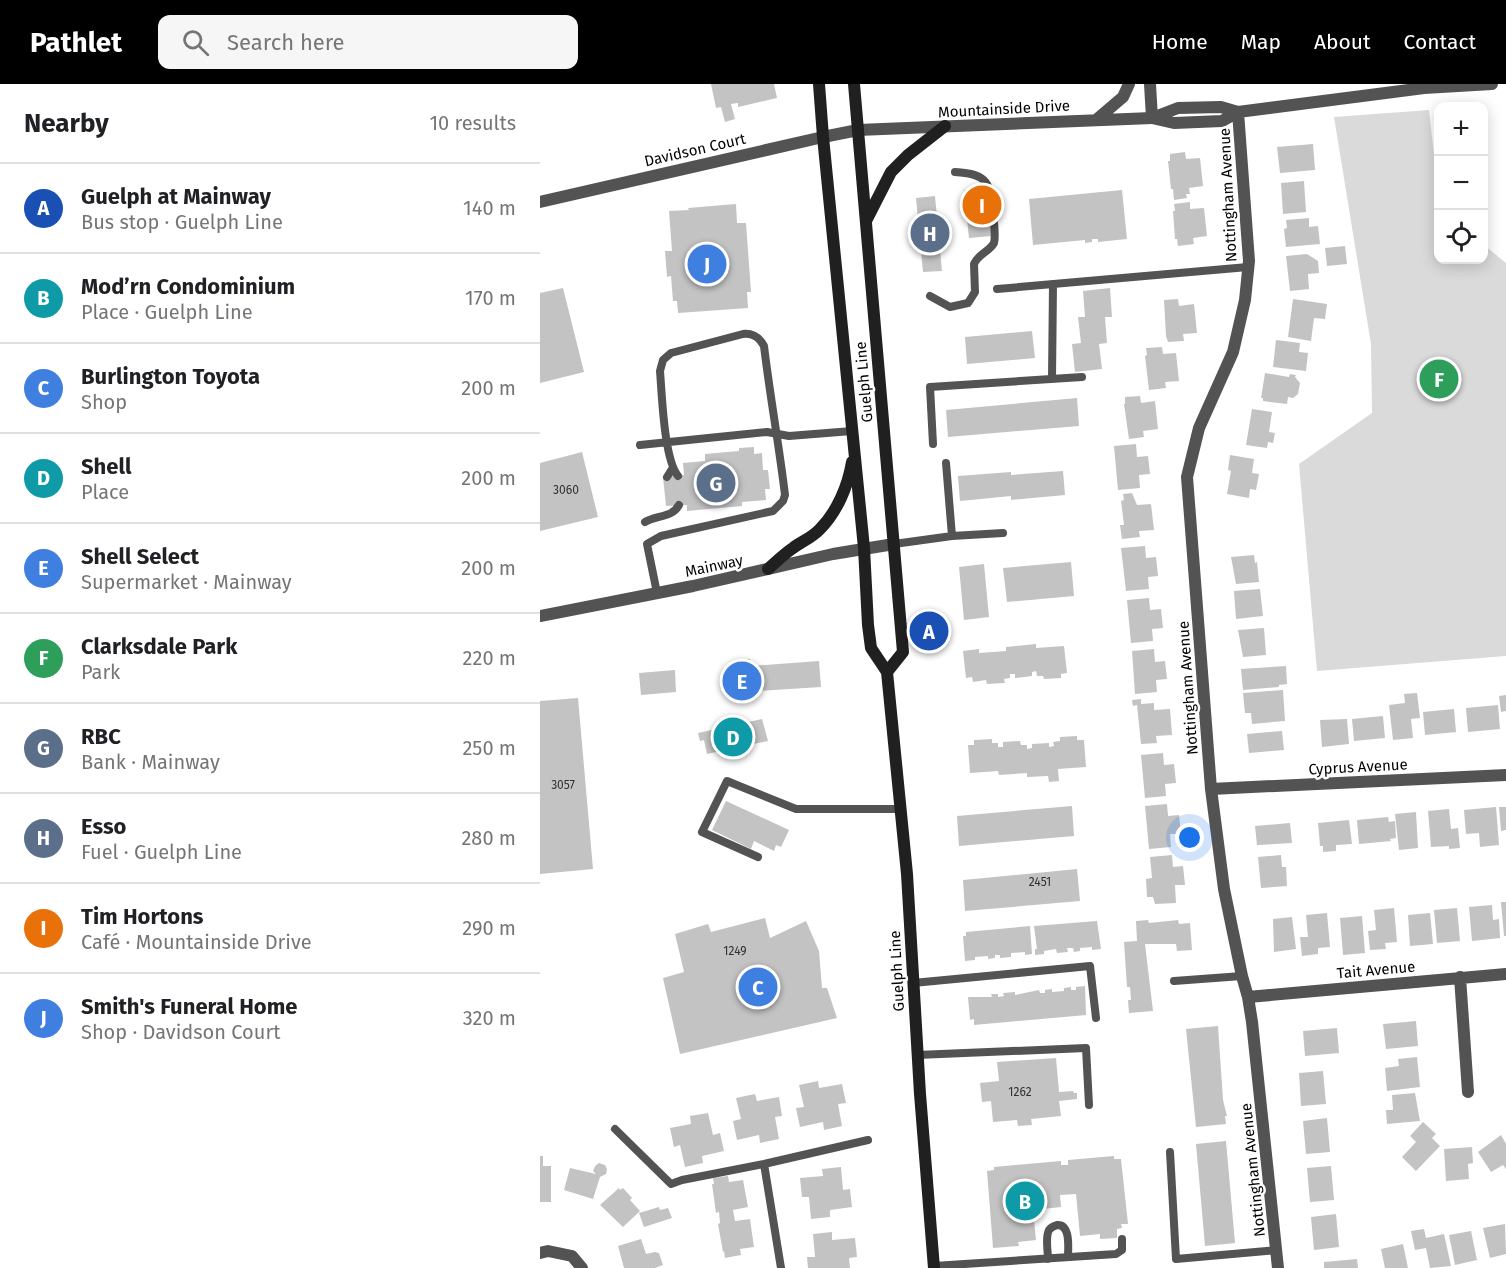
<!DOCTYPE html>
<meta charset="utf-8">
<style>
body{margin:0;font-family:"Fira Sans",sans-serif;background:#f6f6f6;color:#202124}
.controls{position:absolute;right:18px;top:18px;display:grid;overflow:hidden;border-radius:12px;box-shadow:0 3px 15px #0003}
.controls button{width:54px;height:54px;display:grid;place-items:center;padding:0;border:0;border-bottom:2px solid #e0e0e0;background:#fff;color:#202124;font:30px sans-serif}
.you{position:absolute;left:650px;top:754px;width:21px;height:21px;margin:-15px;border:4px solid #fff;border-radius:50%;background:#1a73e8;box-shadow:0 0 0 9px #1a73e833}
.badge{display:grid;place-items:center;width:39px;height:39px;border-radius:50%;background:#000;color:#fff;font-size:20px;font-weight:700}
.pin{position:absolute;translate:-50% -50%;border:3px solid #fff;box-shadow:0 2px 6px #0006}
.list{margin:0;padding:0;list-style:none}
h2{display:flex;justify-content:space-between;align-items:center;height:78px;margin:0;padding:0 24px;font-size:26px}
h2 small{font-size:20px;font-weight:400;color:#757577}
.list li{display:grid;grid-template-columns:39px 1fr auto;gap:18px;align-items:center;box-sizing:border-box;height:90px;padding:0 24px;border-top:2px solid #e0e0e0}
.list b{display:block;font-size:22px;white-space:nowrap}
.list p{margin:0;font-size:20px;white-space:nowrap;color:#757577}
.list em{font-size:20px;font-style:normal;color:#757577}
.icon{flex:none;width:33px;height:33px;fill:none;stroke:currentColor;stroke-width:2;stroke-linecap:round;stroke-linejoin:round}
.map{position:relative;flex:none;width:966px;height:1184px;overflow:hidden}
header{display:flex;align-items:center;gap:36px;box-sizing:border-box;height:84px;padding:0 30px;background:#000;color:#fff}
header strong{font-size:28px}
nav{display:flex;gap:33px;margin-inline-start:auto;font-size:21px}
.search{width:420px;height:54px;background:#f6f6f6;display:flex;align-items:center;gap:15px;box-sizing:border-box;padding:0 21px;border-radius:12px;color:#757577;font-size:22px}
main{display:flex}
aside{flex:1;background:#fff}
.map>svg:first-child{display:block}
.green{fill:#dadada}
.building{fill:#c3c3c3}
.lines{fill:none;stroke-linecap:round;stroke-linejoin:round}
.service{stroke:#535353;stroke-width:8}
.minor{stroke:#535353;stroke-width:12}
.tertiary{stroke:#535353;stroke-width:12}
.secondary{stroke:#202020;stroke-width:12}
.labels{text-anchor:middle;stroke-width:5;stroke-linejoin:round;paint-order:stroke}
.number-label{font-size:12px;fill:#313131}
.street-label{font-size:15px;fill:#000;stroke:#fff}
</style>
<header>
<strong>Pathlet</strong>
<div class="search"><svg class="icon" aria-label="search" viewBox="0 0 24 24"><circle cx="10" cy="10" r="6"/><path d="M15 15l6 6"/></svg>Search here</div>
<nav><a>Home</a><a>Map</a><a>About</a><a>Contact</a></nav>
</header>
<main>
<aside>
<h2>Nearby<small>10 results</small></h2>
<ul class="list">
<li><span class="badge" style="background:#1a4fb4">A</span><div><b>Guelph at Mainway</b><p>Bus stop · Guelph Line</p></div><em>140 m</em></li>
<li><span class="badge" style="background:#0f9aa8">B</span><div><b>Mod’rn Condominium</b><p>Place · Guelph Line</p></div><em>170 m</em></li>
<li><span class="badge" style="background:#3f7fe0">C</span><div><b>Burlington Toyota</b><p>Shop</p></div><em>200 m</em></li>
<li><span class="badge" style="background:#0f9aa8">D</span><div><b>Shell</b><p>Place</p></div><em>200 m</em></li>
<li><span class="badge" style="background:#3f7fe0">E</span><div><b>Shell Select</b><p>Supermarket · Mainway</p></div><em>200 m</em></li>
<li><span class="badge" style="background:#2e9e5b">F</span><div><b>Clarksdale Park</b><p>Park</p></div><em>220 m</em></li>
<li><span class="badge" style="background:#5c6f8a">G</span><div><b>RBC</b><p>Bank · Mainway</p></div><em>250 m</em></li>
<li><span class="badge" style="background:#5c6f8a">H</span><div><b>Esso</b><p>Fuel · Guelph Line</p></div><em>280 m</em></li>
<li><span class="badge" style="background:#e8710a">I</span><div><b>Tim Hortons</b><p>Café · Mountainside Drive</p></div><em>290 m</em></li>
<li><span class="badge" style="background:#3f7fe0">J</span><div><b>Smith's Funeral Home</b><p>Shop · Davidson Court</p></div><em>320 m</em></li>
</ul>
</aside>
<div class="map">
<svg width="966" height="1184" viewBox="0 0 966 1184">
<rect width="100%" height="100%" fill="#fff"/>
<path class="green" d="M889,26L898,107V176H944V161L966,179V572L777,587L759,380L832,329L831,260L794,33Z"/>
<path class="building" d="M171,0H234L237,14L198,23V19L191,20L195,35L185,38L181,23L176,24Z
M773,60L775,86L740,89L737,63Z
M645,68L646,75L660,74L663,102L649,104L650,110H646L647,114L634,116L633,105H631L628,77H630V70Z
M764,97L766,128L743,130L741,99Z
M448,103L452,152L429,154L424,106Z
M582,106L587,155L558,158V155H552V158L545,159V156L493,161L489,115Z
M395,112L402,187L383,188L376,114Z
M650,118V125L664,124L667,152L653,154L654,160L638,162L637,155H635L633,127H635L634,120Z
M196,120L197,139H206L211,208H207L208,224L138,229L137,217H133L131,192L127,193L125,167H132L129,127L149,126L148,124Z
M769,134V143L778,142L780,160L746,163L744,145L747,144L746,136Z
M805,162L807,180L787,182L785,164Z
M767,170L778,177L779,189L768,190L769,205L750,207L746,172Z
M23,204L44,288L0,299V209Z
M570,204L572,233H565L567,259L559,260L562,285L535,288L532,260L541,259L538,233H545L543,207Z
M638,215L639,222L654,220L657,249L643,250L644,257L628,258L626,252L624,216Z
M753,215L787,220L785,235L774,234L771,257L748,253Z
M492,247L495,274L427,280L425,253Z
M736,256L760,259L759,268L768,269L766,287L733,283Z
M622,263L623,270L636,269L639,297L625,298L626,304L609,306L605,272L607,271L606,264Z
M725,289L749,293L750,290L756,291L755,293L760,299L758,310L753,314L748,313L747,320L723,317V314H721Z
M600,312L601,319L615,317L618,345L603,347L604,353L589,355L584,320H585V313Z
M537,314L539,342L408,353L406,326Z
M712,325L732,328L729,348L735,349L733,359L728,358L727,364L706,361Z
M596,360L597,373L608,372L610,390L599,391L600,404L578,406L574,362Z
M214,363V370L222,369L223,386H228L230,405H225L226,416L202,418V422L147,427V421L126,422L123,393L144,391L143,379L165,377V370L199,367V364Z
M42,368L58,433L0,447V379Z
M690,371L714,375L712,389L719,390L716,406L710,405L709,414L687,410L691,387L688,386Z
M523,387L525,411L471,416V412L420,417L418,392L471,388V391Z
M592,409L597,421L611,420L614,446L599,447L600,453L582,455L580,441H584L581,417L584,416L583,410Z
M605,462L606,474L616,473L618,492L608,493L609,505L586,507L581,464Z
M714,471L715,479L717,478L719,498L696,500L691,473Z
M531,478L534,512L467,518L463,484Z
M444,480L449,533L424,536L419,483Z
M720,505L723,532L696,535L694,507Z
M609,514L610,526L621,525L623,544L612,545L613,557L591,559L587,516Z
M724,544L726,571L703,573L698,546Z
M496,560V564L524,562L527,589L521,590V594L504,595L503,592H497L496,587L492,588V592L475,594V590H470V594L464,595L465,599L447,600L446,596L433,598L432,593L426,594L423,567L439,565V569L466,567V563Z
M614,565L615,578L625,577L627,595L616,596L617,608L595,610L592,567Z
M210,575V582L279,577L281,603L201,608L202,616H197L194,576Z
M746,582L747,600L739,601V603L703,606L701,585Z
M135,586L136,608L101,611L99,589Z
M743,606L745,637L712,640L711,629H705L703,609Z
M877,609L880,634L871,635L873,654L853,656L849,621L865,619L864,610Z
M966,611V627L961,628L959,612Z
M38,614L53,785L0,790V617Z
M601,615V620L614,619V626L630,625L632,651L616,652L617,659L601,660L597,621L593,622L592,616Z
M958,621L960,645L928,648L926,624Z
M914,625L916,648L885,651L883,628Z
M843,632L845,654L814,657L812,635Z
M222,635L228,657L167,670L164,656L160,657L158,649Z
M807,635L809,660L782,663L780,636Z
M742,647L744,666L709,669L707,650Z
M537,652V656H544L546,683L518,685L519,697L509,698L508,692L487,693V689L459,691L458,687L430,689L428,661H434V656L452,655V659H458V663H463V658L480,657L481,661H487V665L492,664V660L509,659V663L514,662L513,658L520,657V653Z
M623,669L624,681L634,680L636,699L625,700L626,712L605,714L601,671Z
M186,717L249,746L241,763L236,761L234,767L214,757L211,765L172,746Z
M627,720L628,732L639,731L641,750H630L631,763L609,765L605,722Z
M532,722L534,752L419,762L417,732Z
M956,723L959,761L940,763L939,749L926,750L924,726Z
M959,723H966V746L961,747Z
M909,725L911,745L918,744L920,764L909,765V762L891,763L888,727Z
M876,728L878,764L859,766L855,730Z
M848,733L849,738L855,737L856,754L850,755L851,757L819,760L817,736Z
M809,736L812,760L796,761V767L783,768V762H780L778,739Z
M750,739L752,759L717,761L715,742Z
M632,771L633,783L643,782L645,801H635L636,819L615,820L613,813H607L606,795L612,794L610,773Z
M741,771L742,783H746L747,802L721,804L718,773Z
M537,785L540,817L425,827L423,796Z
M961,818H966V852H964Z
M952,821L953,836L959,835L960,854L932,857L929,823Z
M854,824L857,858L845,859L846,865L830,866L828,847L836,846L834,826Z
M917,824L920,857L897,859L894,826Z
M787,829L790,863L778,864V870L762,872L760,853H768L766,831Z
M890,829L893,860L870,862L868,831Z
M822,832L825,869L803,871L800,834Z
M752,833L756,865L734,868L733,835Z
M225,834L230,854L266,837L279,867L282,904H287L297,934L140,970L123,894L144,888L135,850L168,840L171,848Z
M608,836L609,839L638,836L639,840L650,839L652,866L637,867L636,860H605L613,927L589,929L588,916H591L590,903H587L584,858L597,857L596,837Z
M557,837L561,865L552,866V863L540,864V867L534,868L533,864H527L528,868L517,869L516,865L504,867V870L495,871V865H497L494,842Z
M490,842L492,870L485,871V868L471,869V873L460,874V871H455V874L448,875V872L435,873V876L425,877L423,852H426V848Z
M545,902L546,931L434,941V935L430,936L428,913H452L451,910H458V913L464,912L463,909L475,908V911L499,906L500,909H505V906L512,905V908L524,907V904L531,903V906H536V903Z
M876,937L878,962L846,965L843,940Z
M678,942L683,1016L687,1032H685L686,1040L656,1043L646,945Z
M797,944L799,969L765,972L763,947Z
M877,973L880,1003L847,1007L845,984L859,982L858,975Z
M516,974L519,1008L533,1007L534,1009H537V1015L519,1017L521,1032L491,1035L492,1041L478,1042L477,1036L453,1038L451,1017L442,1018L440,999L459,997L457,978Z
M783,987L786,1020L761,1022L759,989Z
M278,997L279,1004L302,1000L306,1019L298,1020L302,1042L284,1046L283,1038L260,1043L256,1024L264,1023L259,1001Z
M875,1009L880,1037L847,1040L846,1026H853L852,1011Z
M215,1010L217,1017L239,1013L242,1032L235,1033L239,1055L220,1059L219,1051L197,1056L193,1037L201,1035L196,1014Z
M168,1029L173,1051L180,1049L184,1067L162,1072L163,1079L145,1083L140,1061L134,1063L130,1044L151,1040L150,1032Z
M787,1034L790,1068L766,1070L763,1037Z
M883,1038L896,1050L892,1054L900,1062L876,1087L862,1073L876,1058L870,1052Z
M961,1051L966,1060V1085L963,1081L951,1088L938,1068Z
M686,1057L695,1159L665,1162L656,1060Z
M932,1063L933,1079L928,1080L929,1095L906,1097L904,1065Z
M0,1072H3V1082H11V1118H0Z
M574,1072V1075H581L588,1140H581L582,1144L577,1145V1154L560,1155V1150L540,1152L536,1110L520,1111L521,1123L493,1126L496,1156L478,1158L479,1162L453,1164L447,1087L454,1086V1083L521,1077V1081H528V1076Z
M59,1079L65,1081L67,1085L66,1090L60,1093L53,1115L24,1106L30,1084L56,1090L53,1087L55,1082Z
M791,1082L794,1116L770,1118L767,1084Z
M301,1083L303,1106L310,1105L312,1123L290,1126V1133L271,1135L269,1113H262L260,1094L283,1092L282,1085Z
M188,1092L189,1098L203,1096L208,1123L193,1126L195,1137L210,1135L214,1163L200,1165L201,1171L185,1174L184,1167L183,1168L178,1140L180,1139L179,1128L176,1129L172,1100H174L173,1094Z
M79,1104L80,1106L83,1104L92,1114L90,1116L100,1127L83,1143L60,1121Z
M119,1123L120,1126L128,1124L132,1134L104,1143L99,1129Z
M796,1130L799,1163L774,1166L771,1133Z
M965,1140L966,1170L950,1174L943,1144Z
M884,1145L886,1154L904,1150L911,1182L890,1184L886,1164L875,1166L871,1147Z
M931,1147L937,1176L915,1181L909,1151Z
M292,1148V1156L315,1154L317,1173L309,1174L310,1184H268L267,1173H275L273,1150Z
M101,1155L106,1170L115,1168L119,1169L123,1181L115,1184H84L78,1162Z
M863,1160L868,1184H845L841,1165Z
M817,1175L818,1184H784V1178Z"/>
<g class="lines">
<path class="service" d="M457,205L708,183
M390,212L410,223L428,219L435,208L434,180C438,170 449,168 454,159C456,150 454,140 453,130C450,99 449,90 415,88
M512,295L513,200
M393,360L390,303L542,293
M100,361L227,348L249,352L312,347
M406,379L412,452
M127,393L132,385
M105,438C117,431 132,434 139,421
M354,460L412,452L463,449
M117,509L107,460L121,452L233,427L243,417L245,411C239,361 230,312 224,262C219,253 213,249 203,250L131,269L123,276L120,287C122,311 124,375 138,392
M218,773L162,748L187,697L256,725H360
M634,897L702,892
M373,899L550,882L556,934
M377,971L546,964L549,1021
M75,1045L131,1100L142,1096L224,1080L328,1056
M630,1068L636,1175L737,1166
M224,1080L241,1184
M508,1175C508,1167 505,1153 509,1146C511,1143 514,1142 517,1141C531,1140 528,1165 528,1173
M394,1182L576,1170L582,1166V1155"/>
<path class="minor" d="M698,28L709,177L705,216L693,268L659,344L647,393L671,705L684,805L702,892L708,913L712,938L738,1184
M612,34L634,39L682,37L698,28L884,4L952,0
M612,34L638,24L681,23L698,28
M0,118L283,53
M671,705L966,691
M920,893L928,1008
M708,913L966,890
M0,1169L8,1167L32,1172L42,1184"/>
<path class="tertiary" d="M556,36L583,13L589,0
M283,53L318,46L612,34L610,0
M0,532L153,502L293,470L354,460"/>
<path class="secondary" d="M279,0L283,53L324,464L328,541L331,564L347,588L367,790L380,1010L394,1184
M314,0L363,568L347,588
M326,137L351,88L368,71L405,42
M228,485C236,478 244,470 253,464C262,457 272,454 280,445C297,428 308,402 312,378"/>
</g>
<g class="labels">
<g class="number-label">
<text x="26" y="410">3060</text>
<text x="23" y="705">3057</text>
<text x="500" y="802">2451</text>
<text x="195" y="871">1249</text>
<text x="480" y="1012">1262</text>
</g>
<g class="street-label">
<text transform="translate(464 25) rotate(-3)" y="5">Mountainside Drive</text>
<text transform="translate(155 66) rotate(-13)" y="5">Davidson Court</text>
<text transform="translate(688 111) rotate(-93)" y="5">Nottingham Avenue</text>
<text transform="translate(324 298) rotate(-95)" y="5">Guelph Line</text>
<text transform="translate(174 482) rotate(-12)" y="5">Mainway</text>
<text transform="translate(648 604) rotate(-94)" y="5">Nottingham Avenue</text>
<text transform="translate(818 683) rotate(-3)" y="5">Cyprus Avenue</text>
<text transform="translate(836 886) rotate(-5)" y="5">Tait Avenue</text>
<text transform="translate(357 887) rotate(-93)" y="5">Guelph Line</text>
<text transform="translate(713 1086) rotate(-96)" y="5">Nottingham Avenue</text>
</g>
</g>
</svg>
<div class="controls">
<button>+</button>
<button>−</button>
<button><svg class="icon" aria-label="locate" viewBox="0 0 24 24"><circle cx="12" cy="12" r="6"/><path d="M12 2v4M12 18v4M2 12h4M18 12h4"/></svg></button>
</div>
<div class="you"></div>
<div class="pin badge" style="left:389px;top:547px;background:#1a4fb4">A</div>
<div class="pin badge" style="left:485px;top:1117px;background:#0f9aa8">B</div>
<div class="pin badge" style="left:218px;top:903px;background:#3f7fe0">C</div>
<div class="pin badge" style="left:193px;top:653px;background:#0f9aa8">D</div>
<div class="pin badge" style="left:202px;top:597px;background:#3f7fe0">E</div>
<div class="pin badge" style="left:899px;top:295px;background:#2e9e5b">F</div>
<div class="pin badge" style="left:176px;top:399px;background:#5c6f8a">G</div>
<div class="pin badge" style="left:390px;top:149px;background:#5c6f8a">H</div>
<div class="pin badge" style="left:442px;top:121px;background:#e8710a">I</div>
<div class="pin badge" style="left:167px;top:180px;background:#3f7fe0">J</div>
</div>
</main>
